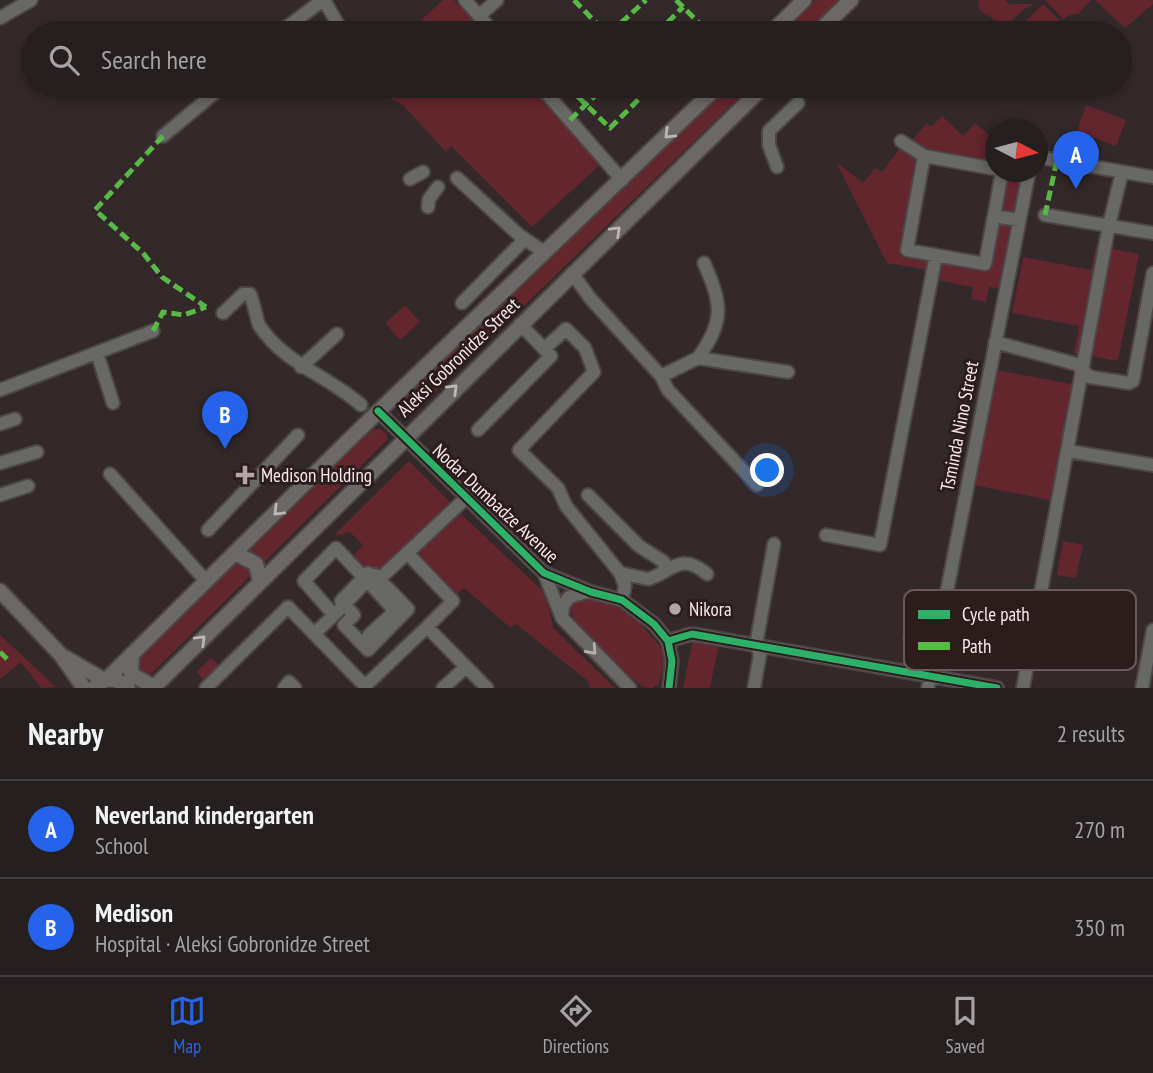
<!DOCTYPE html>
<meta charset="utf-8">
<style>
body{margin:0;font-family:"PT Sans Narrow",sans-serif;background:#2e2729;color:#f1f3f6}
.compass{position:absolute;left:985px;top:119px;width:63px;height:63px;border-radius:50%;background:#261f20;box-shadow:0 4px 10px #0003;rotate:96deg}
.you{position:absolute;left:768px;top:471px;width:24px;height:24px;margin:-18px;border:5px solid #fff;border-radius:50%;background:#1a73e8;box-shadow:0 0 0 10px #1a73e833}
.badge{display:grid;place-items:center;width:46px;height:46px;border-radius:50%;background:#2563eb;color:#fff;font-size:23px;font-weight:700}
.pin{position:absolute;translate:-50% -58px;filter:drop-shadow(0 2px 4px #0008)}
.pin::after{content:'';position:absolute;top:37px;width:24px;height:21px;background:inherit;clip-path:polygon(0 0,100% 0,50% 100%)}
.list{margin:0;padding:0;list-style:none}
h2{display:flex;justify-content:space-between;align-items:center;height:91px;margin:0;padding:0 28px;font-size:30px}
h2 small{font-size:23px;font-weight:400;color:#a4a2a5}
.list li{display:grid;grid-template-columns:46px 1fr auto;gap:21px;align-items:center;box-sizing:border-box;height:98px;padding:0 28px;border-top:2px solid #423d3e}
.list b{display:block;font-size:26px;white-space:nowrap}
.list p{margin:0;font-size:23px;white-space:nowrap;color:#a4a2a5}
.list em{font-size:23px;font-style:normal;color:#a4a2a5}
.icon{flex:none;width:38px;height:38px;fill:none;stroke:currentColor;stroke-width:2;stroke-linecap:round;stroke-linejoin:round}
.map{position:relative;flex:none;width:1153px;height:688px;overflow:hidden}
.search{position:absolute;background:#261f20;box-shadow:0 4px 10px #0003;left:21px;right:21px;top:21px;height:77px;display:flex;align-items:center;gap:18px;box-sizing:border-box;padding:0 24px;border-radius:38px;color:#a4a2a5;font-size:26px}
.sheet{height:287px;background:#261f20}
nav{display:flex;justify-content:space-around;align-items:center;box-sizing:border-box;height:98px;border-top:2px solid #423d3e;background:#261f20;font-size:19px;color:#a4a2a5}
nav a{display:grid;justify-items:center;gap:4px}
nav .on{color:#2563eb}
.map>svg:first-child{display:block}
.green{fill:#64262d}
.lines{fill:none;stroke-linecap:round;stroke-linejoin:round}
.minor-casing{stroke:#4d4546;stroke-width:16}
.major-casing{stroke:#4d4546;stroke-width:18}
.minor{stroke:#686866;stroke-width:12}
.major{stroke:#6a6966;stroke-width:14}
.quiet{stroke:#58b947;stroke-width:5;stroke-dasharray:10 5;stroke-linecap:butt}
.cycleway-casing{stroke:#2c1c1c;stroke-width:11}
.cycleway{stroke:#2db169;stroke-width:7}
.oneway{stroke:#beb6b5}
.oneway2{stroke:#b6b0af}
.poi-dot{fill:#b2a6a7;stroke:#2c1c1c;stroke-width:2.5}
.labels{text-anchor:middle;stroke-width:6;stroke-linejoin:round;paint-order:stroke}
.street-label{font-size:19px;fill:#f6eaea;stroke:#2c1c1c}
.poi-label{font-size:19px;fill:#f6eaea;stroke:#2c1c1c;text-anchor:start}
.key{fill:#2c1c1c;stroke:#695a5a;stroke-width:2}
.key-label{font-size:19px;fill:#f6eaea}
</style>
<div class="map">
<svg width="1153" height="688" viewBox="0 0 1153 688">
<rect width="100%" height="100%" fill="#33292a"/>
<path class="green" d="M443,0H454L484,33H407Z
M815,0H839L805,33H781Z
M978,0H1005L1009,4H1034L1024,9L1006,26L979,10Z
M1045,0H1091L1078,14H1070L1064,20Z
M1095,0H1153V4L1125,28Z
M1043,4L1060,21L1048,33H1014Z
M374,86H532L602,163L532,227L451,146L446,152L402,104L375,91Z
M728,86H751L409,417L398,416L399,404Z
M1086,105L1126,120L1116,146L1077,131Z
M942,116L963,136L975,123L995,140V164L925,152L912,140L927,123L931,127Z
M902,146L919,159L902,252L930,258L928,270L887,263L836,162L863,183L875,168L882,172Z
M1006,172H1022L1013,217L999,215Z
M997,223L1011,226L999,288L989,287L986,302L971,299L973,287L936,280L940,259L990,267Z
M1096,246L1139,254L1118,361L1074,353L1079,326L1012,313L1023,257L1091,270Z
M405,305L420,322L400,340L385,323Z
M996,370L1077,385L1055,501L974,485Z
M373,429H381L387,434V440L148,677L141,678L134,664Z
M409,461L451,503L373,577L352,557L363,545L350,532L337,536L336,533Z
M458,511L546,594L553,628L615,688H590L588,681L516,624L511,628L464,588L454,596L414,551Z
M1063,541L1083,545L1076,578L1057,575Z
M576,598L612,603L637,620L661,647L665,661L659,684L652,688L642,687C625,671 569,627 569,604Z
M0,635L56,687L41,688L21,662L0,679Z
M693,639L719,644L710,688H683Z
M211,658L219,666L204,680L196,672Z"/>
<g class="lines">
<g class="minor-casing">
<path id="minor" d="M324,0L343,33
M465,0L494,33
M479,16L497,0
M0,18L31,0
M279,33L323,0
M540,86L622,180
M163,136L223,86
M901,141L924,156L907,250L985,264L994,216L1019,220
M924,156L996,169
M1038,157L1153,177
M777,167L769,145V131L798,103
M457,178L519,235L544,252
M410,179L423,172
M428,207L429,199L438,187
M1045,215L1153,233
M994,216L1002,172
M572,273L590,298L661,376L668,390L757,485
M462,303L525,239
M223,313L243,294H250C254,303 257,321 259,325C284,364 329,376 361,405
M995,342L1076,364L1090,377L1129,383L1133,381L1153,273
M544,349L566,329L585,348L594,372L519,450L558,488L566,506L620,573L625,586L622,600
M97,353L113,403
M698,358C725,320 722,304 704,263
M301,367L337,334
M661,376L698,358L788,372
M0,390L153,331
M378,411L544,573L591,592L622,600L654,624L668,641L672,661L669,688
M0,424L15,419
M478,430L551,356L520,324
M1068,451L1153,465
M0,463L37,452
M110,474L206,581
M0,495L28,486
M588,495L639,546L664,562L665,568
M208,530L298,435
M826,535L880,545L936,255
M407,553L453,601L427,627
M368,573L373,577L375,575L408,609L368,650L344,625L354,615L341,601Z
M544,573L562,618L630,688
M620,573L648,579C672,572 680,551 707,574
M367,581L334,615L304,581L336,548L372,586L466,498
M562,617L563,606L569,597L587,592
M314,634L334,615
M368,636L395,611L372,586
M668,641L692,634L997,688
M206,688L288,607L365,686L427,627L487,688
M284,688L289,682L295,688
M443,688L466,667
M754,688L760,654L756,645L774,544
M928,688L1029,172
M1023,688L1109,225L1122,172
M1142,688L1153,630"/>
</g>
<g class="major-casing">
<path id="major" d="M771,33L804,0
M817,33L851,0
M235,553L256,564L260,581
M0,591L61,655L84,688
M132,654L131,674L154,687
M66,658L104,680
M107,679L359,430L718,86
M94,688C104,677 117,677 128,688
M153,688L764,86"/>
</g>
<use href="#minor" class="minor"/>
<use href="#major" class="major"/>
<path class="quiet" d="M574,0L606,33
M676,0L707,31L704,33
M610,33L646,0
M657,33L683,7
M567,86L610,128L652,86
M546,92L553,86
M570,120L605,86
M163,136L95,210L143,253L162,277L206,307
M1045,215L1057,160
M153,331L163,312L184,315L206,307
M904,640L933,615L942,616
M0,652L9,661"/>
<g class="cycleway-casing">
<path id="cycleway" d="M378,411L544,573L591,592L622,600L654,624L668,641L672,661L669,688
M668,641L692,634L997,688"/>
</g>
<use href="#cycleway" class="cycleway"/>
</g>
<defs><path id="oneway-chevron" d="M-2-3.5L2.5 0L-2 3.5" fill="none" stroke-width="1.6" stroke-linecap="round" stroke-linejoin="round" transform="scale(1.75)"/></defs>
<g class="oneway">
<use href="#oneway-chevron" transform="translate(669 134) rotate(135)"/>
<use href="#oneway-chevron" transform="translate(616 231) rotate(-44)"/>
<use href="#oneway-chevron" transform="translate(453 389) rotate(-44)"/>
<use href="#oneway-chevron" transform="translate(278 511) rotate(135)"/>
<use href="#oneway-chevron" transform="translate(201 640) rotate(-45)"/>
</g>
<use class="oneway2" href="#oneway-chevron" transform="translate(592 650) rotate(48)"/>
<g class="poi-dot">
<path d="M241.5 464.5h7v7h7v7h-7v7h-7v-7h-7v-7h7z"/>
<circle cx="675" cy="609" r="7"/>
</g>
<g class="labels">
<g class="street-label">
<text transform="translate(458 357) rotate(-44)" y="7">Aleksi Gobronidze Street</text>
<text transform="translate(959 426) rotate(-79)" y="7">Tsminda Nino Street</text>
<text transform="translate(496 503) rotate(43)" y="7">Nodar Dumbadze Avenue</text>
</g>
<g class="poi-label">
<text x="261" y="482">Medison Holding</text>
<text x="689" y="616">Nikora</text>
</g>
</g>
<rect x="904" y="590" width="232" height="80" rx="10" class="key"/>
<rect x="918" y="610" width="32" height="9" fill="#2db169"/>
<rect x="918" y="642" width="32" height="8" fill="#58b947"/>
<g class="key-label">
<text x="962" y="621">Cycle path</text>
<text x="962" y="653">Path</text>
</g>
</svg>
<svg class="compass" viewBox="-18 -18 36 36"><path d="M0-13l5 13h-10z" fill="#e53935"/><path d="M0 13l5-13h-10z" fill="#a4a2a5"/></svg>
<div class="you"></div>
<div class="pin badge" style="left:1076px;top:189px">A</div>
<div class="pin badge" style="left:225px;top:449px">B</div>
<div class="search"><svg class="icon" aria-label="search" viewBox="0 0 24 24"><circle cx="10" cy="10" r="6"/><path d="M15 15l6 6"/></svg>Search here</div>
</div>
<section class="sheet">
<h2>Nearby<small>2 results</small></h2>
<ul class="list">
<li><span class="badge">A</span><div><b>Neverland kindergarten</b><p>School</p></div><em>270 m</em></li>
<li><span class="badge">B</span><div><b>Medison</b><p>Hospital · Aleksi Gobronidze Street</p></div><em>350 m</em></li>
</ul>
</section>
<nav>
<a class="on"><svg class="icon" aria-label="map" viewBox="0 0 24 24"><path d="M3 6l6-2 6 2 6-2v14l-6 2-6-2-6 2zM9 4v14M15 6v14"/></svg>Map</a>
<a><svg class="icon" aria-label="directions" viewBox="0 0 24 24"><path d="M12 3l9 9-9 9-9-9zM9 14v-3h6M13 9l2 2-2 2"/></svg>Directions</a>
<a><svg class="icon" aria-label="saved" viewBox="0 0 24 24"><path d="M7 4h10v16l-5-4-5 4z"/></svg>Saved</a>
</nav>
